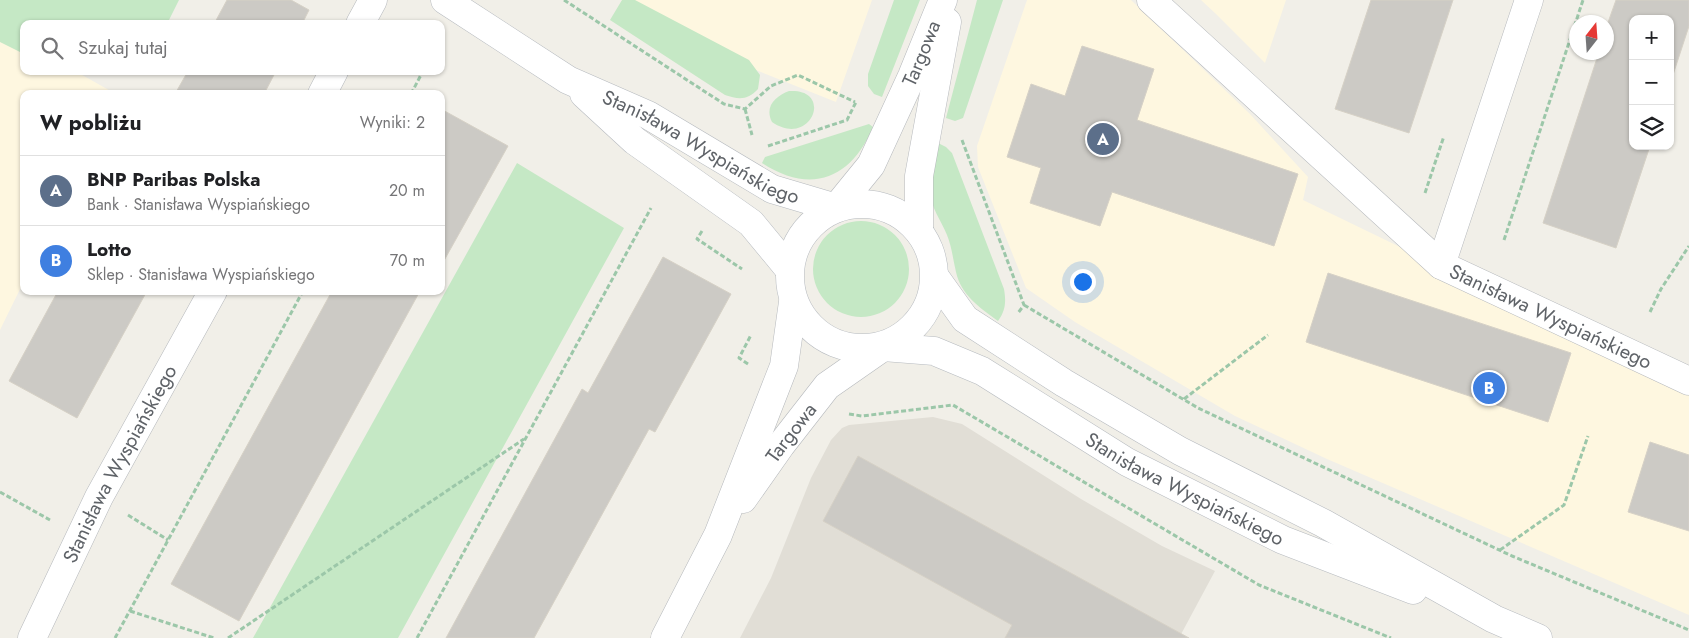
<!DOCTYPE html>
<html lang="pl">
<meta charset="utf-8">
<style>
body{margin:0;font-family:Jost,sans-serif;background:#f2f2f2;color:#202124}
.controls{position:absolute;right:15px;top:15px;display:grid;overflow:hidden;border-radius:10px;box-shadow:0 1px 4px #0004}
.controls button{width:45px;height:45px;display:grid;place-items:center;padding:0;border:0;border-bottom:1px solid #e0e0e0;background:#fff;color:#202124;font:25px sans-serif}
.compass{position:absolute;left:1569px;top:15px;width:45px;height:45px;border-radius:50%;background:#fff;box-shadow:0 1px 4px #0004;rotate:17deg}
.you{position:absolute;left:1082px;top:281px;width:18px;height:18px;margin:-12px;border:4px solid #fff;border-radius:50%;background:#1a73e8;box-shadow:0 0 0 8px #1a73e833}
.badge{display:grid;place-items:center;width:32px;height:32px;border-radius:50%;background:#ea4335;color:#fff;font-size:16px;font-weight:700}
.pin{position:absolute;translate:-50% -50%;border:2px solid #fff;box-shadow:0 1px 5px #0006}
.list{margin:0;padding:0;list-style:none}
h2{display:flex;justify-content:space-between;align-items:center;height:65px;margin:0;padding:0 20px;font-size:21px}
h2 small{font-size:16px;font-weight:400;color:#757577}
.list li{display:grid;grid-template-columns:32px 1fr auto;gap:15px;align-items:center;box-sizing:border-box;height:70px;padding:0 20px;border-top:1px solid #e0e0e0}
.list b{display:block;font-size:19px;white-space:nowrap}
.list p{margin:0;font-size:16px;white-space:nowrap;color:#757577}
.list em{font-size:16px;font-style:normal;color:#757577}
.icon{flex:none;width:28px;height:28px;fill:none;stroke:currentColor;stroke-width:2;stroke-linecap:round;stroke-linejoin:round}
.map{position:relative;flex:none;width:1689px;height:638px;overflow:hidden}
.search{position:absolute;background:#fff;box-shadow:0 1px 4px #0004;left:20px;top:20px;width:425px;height:55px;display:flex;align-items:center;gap:12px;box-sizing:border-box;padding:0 18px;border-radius:10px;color:#757577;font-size:19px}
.panel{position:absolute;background:#fff;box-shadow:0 1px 4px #0004;left:20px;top:90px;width:425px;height:205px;border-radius:10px}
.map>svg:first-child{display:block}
.commercial{fill:#fef7e0}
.education{fill:#e1ded6}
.green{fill:#c5e8c5}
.building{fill:#cccac5;stroke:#d6d1c6}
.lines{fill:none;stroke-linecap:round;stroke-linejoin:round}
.street-casing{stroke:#b5b8bc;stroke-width:29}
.secondary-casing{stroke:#b6babf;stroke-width:29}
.path{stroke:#9cc7a9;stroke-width:3;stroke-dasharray:5 2.5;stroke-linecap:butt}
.street{stroke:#fff;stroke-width:28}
.secondary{stroke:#fff;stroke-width:28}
.labels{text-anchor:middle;stroke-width:4.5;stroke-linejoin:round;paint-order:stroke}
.street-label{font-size:20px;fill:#5f6368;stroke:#fff}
</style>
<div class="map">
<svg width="1689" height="638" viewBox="0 0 1689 638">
<rect width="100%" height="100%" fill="#f1efe8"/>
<path class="commercial" d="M621,0H872L836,102L713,53Z
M1027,0H1131L1250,114L1308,177L1303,200L1689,387V615L1327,459L1235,416L1075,322L1026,288L978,167L977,146Z
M1201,0H1286L1265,63L1216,14Z
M0,32L24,43V71H75L116,94H24V281L0,330Z"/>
<path class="education" d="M933,417L962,424L1081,499L1162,546L1215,571L1179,638H740L771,578L811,478L831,440L842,428L849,425Z"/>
<path class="green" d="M0,0H179L167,24H24V54L0,42Z
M622,0H635L749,60L760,75L758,89C748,100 739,100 725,95L610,20Z
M894,0H920L882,97L874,94L868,86V74Z
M977,0H1003L963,118L955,121L946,118Z
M789,91C835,88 811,149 772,122C764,106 776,96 789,91Z
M869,124L873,127C851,179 811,195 762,163L765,157Z
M938,143L946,147L952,153L1004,289C1006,301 1006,310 998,321C980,308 961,295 956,272C953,260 952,247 947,235C941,220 931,208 930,192C929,177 935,158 938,143Z
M517,163L624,228L398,638H253Z
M813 269a48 48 0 1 1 96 0a48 48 0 1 1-96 0Z"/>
<path class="building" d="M227,0H291L309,10L302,24H214Z
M1371,0H1453L1409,133L1335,109Z
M1616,0H1689V26L1670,84V19H1633V146H1650L1616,248L1543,223L1599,52H1606V28Z
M1082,46L1154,69L1137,120L1298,174L1274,246L1112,192L1100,226L1030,203L1041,168L1007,157L1031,84L1065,96Z
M188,71H276L264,94H175Z
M441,109L508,146L441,266Z
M663,257L731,294L655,432L649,429L534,638H446L582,389L588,393Z
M1328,273L1571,353L1548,422L1306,342Z
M58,291H147L77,418L9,381Z
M332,291H420L239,621L171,584Z
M1650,442L1689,455V531L1628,512Z
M858,456L1189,638H1005L1012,625L823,521Z"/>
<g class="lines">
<g class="street-casing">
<g id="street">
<path id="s1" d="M1151,0L1441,265L1689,381"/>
<path d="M360,24L373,0"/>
<path d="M322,94L334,71"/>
<path id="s2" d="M836,208L871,165L912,76L943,0"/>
<path d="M919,231V176L947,22"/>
<path d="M1441,265L1529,0"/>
<path id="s3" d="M743,499L781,445L827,386L883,347"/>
<path id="s4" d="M32,638L99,497L213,291"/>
<path d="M665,638L718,535L784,366L793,302"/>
</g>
</g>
<g class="secondary-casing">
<g id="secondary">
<path id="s5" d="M445,0L568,80L648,115L772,189L836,208"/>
<path d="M584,94L635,141L751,223L789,269"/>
<circle cx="862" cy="276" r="72"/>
<path d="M935,277L965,319L1064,383L1180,451L1323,523L1494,619L1538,638"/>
<path id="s6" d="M883,347L934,351L982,371L1127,462L1283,540L1413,590"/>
</g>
</g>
<path class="path" d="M564,0L724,104L745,109L771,86L798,75L855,102
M411,94L423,71
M745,109L752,135
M962,140L1024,305L1018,313
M768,146L847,120L856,102
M1425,193L1444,136
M702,231L697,239L742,269
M1504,240L1583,0
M1024,305L1198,408L1512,556L1689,630
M1650,312L1661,289L1689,246
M748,364L739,358L751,335
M1184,399L1268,335
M849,414L862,416L953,405L1259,585L1391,638
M0,492L50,520
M128,515L168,540
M1500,550L1564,505L1588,436
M130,611L214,638
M115,638L303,291
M228,638L524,439
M417,638L651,208"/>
<use href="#street" class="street"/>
<use href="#secondary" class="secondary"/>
</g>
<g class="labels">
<g class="street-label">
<text dy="7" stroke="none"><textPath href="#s2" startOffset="178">Targowa</textPath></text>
<text dy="7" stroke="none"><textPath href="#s5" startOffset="296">Stanisława Wyspiańskiego</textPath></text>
<text dy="7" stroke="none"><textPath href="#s1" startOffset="514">Stanisława Wyspiańskiego</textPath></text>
<text dy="7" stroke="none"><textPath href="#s3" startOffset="82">Targowa</textPath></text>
<text dy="7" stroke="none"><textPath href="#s4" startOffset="195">Stanisława Wyspiańskiego</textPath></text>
<text dy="7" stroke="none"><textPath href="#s6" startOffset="338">Stanisława Wyspiańskiego</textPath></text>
</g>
</g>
</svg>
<div class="controls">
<button>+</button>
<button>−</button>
<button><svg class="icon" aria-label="layers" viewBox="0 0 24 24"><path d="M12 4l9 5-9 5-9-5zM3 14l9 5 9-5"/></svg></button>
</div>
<svg class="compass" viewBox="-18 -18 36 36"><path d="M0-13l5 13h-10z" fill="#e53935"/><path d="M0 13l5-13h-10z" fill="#757577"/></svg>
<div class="you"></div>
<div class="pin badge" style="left:1103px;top:139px;background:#5c6f8a">A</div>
<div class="pin badge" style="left:1489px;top:388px;background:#3f7fe0">B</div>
<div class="search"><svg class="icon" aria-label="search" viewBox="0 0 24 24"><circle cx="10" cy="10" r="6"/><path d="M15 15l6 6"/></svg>Szukaj tutaj</div>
<section class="panel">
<h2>W pobliżu<small>Wyniki: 2</small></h2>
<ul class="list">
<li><span class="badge" style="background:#5c6f8a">A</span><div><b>BNP Paribas Polska</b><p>Bank · Stanisława Wyspiańskiego</p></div><em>20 m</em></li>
<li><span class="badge" style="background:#3f7fe0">B</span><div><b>Lotto</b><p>Sklep · Stanisława Wyspiańskiego</p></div><em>70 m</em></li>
</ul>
</section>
</div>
